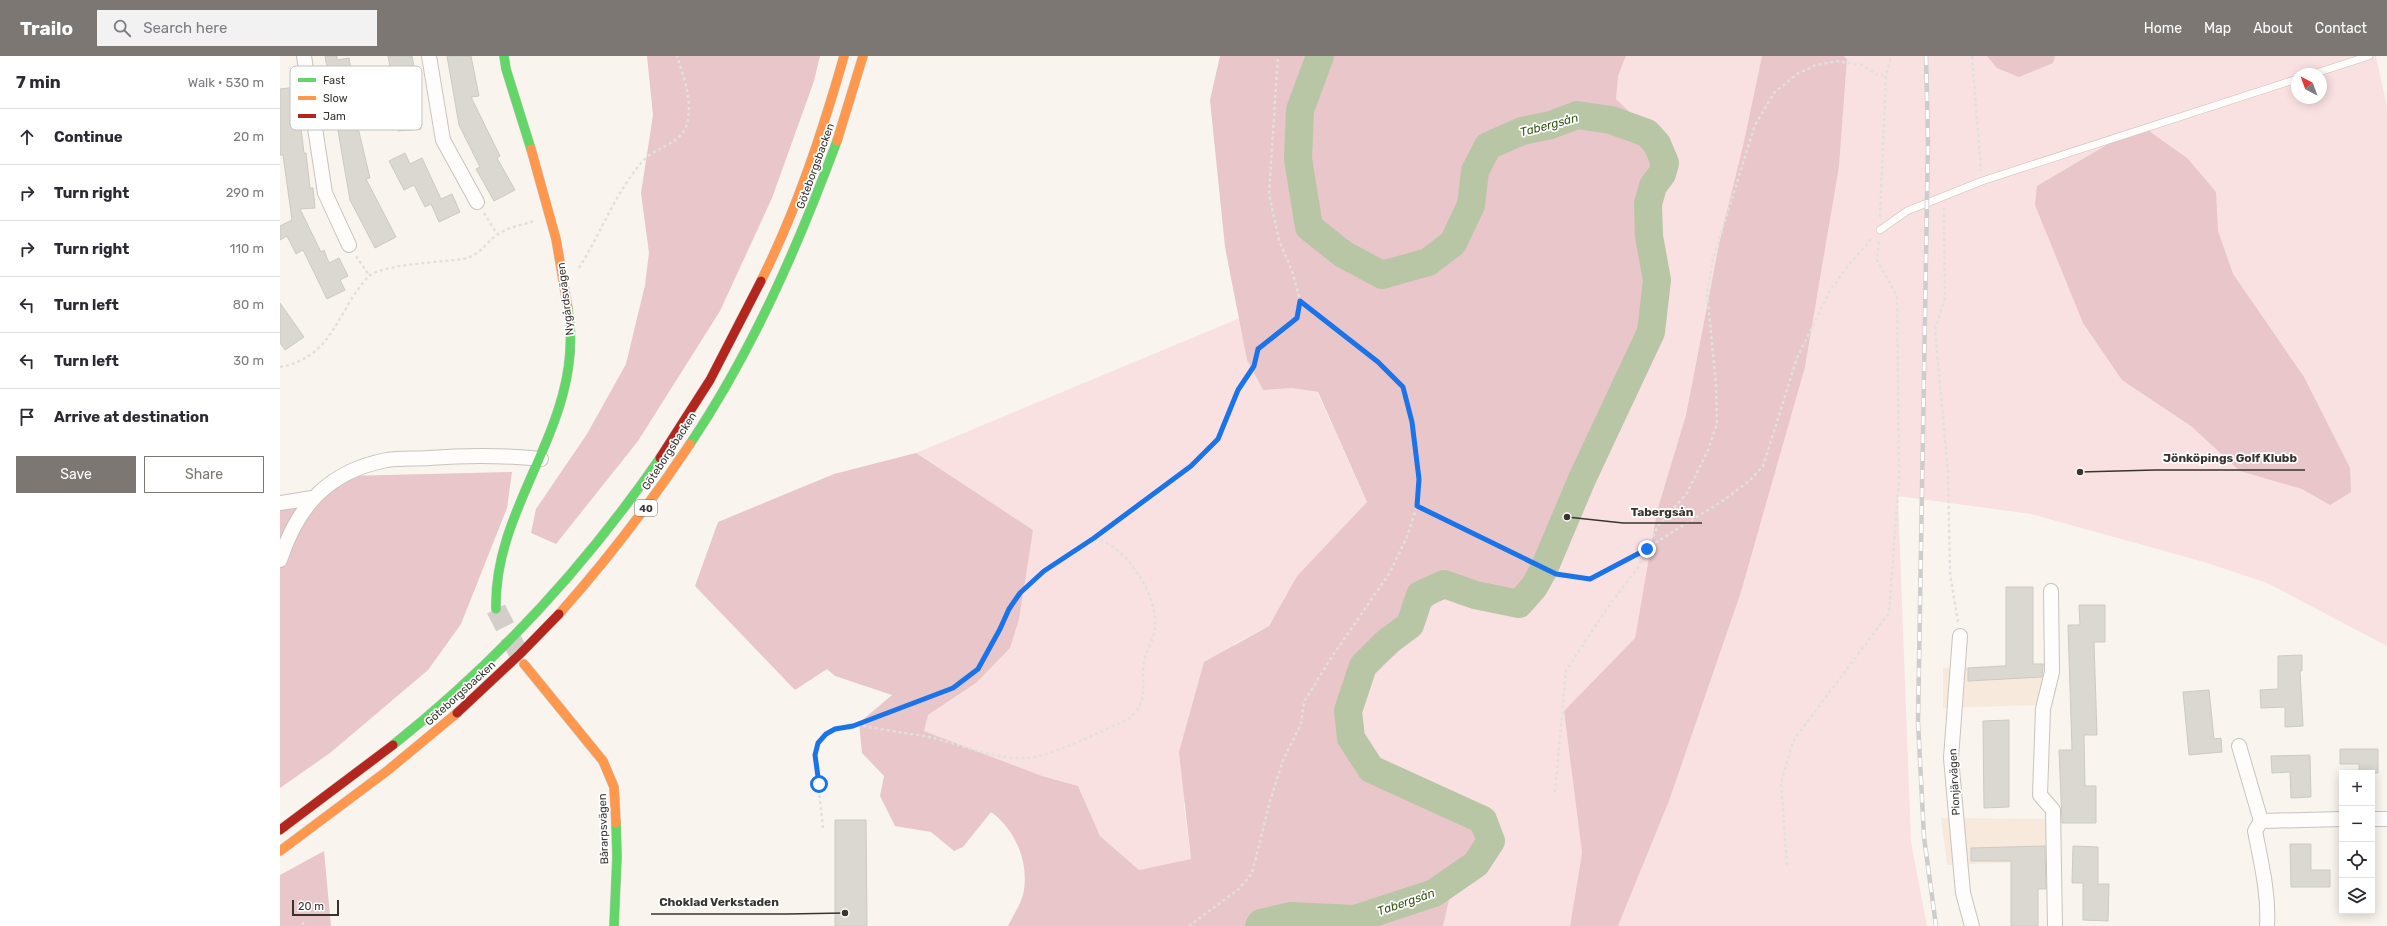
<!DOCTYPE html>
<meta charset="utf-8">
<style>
body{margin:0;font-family:Rubik,sans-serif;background:#f2f2f3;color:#2b2b33}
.controls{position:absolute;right:12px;bottom:12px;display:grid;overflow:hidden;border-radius:0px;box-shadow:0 2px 10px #0003}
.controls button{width:36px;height:36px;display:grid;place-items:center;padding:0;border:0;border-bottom:1px solid #e1e1e2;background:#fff;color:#2b2b33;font:20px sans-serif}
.compass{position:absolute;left:2011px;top:12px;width:36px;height:36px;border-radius:50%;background:#fff;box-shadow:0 2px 10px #0003;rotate:319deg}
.scale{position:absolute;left:12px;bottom:10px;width:47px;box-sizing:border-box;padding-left:4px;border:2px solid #38342f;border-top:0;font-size:11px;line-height:14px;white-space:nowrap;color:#38342f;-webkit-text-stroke:3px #fff;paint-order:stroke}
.stop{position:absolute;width:12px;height:12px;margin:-9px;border:3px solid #1a73e8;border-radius:50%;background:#fff}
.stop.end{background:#1a73e8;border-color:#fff;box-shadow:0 1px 4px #0008}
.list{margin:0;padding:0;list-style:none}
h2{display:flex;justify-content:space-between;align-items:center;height:52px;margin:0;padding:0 16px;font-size:17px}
h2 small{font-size:13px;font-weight:400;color:#7c7c81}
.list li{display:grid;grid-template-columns:26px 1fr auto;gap:12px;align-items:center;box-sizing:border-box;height:56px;padding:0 16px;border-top:1px solid #e1e1e2}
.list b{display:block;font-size:15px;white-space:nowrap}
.list em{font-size:13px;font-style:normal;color:#7c7c81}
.actions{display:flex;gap:8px;padding:12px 16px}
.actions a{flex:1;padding:9px 0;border:1px solid #7c7772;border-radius:0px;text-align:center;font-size:14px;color:#7c7772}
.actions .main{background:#7c7772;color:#fff}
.icon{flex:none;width:22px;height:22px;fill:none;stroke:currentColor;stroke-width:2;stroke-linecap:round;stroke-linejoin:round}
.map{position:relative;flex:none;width:2107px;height:870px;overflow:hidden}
header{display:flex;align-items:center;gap:24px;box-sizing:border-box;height:56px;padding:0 20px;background:#7c7772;color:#fff}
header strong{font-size:19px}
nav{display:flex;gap:22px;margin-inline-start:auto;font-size:14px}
.search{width:280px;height:36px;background:#f2f2f3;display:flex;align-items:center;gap:10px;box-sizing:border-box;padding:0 14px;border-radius:0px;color:#7c7c81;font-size:15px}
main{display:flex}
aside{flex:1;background:#fff}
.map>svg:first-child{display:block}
.built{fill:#f7eadd}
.green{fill:#f9e1e1;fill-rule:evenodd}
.forest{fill:#e8c6c9}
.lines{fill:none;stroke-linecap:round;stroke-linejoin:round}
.river{stroke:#b8c6a6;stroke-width:28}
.building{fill:#dbd8d2;stroke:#cdcac5}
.secondary-tunnel{stroke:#d3cec8;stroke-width:20;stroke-dasharray:20 10;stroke-linecap:butt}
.lane-casing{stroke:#c8c3be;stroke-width:8}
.street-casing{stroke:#c8c3be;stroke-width:16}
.fast-casing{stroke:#c8c3be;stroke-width:10}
.slow-casing{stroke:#c8c3be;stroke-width:10}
.jam-casing{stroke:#c8c3be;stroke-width:10}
.path{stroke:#e2e0de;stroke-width:2.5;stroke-dasharray:3 3;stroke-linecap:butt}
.lane{stroke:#fefdfc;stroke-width:7}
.street{stroke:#fefdfc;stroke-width:14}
.fast{stroke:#63d668;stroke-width:9}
.slow{stroke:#ff974d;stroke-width:9}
.jam{stroke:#b3261e;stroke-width:9}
.rail-casing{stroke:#cecdcb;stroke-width:4.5}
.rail{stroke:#fff;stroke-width:3;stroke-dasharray:9;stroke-linecap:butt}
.route{stroke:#1a73e8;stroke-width:5}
.labels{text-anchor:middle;stroke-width:3.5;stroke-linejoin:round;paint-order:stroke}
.shield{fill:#fff;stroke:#74716d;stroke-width:1}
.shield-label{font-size:10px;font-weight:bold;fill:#38342f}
.street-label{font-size:11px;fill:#38342f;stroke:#fff}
.water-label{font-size:12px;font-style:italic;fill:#385616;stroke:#fff}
.key{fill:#fff;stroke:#c3c2c1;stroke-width:1}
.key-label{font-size:11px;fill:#38342f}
.leader{fill:none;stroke:#38342f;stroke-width:1.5}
.callout-dot{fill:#38342f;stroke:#fff;stroke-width:1.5}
.callout-label{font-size:12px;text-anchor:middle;font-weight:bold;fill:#38342f;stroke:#fff;stroke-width:3.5;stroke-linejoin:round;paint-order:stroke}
</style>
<header>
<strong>Trailo</strong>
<div class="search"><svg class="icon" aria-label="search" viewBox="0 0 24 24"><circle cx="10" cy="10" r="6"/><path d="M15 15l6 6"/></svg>Search here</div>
<nav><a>Home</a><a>Map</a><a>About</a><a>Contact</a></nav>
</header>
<main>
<aside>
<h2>7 min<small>Walk · 530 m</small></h2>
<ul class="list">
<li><svg class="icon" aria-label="ahead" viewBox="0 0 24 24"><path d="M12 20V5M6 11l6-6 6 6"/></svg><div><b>Continue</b></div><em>20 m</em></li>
<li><svg class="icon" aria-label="right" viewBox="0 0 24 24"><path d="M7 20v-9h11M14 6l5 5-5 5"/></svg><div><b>Turn right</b></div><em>290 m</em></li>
<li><svg class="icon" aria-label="right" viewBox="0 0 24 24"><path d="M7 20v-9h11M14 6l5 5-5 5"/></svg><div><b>Turn right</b></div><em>110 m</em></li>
<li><svg class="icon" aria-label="left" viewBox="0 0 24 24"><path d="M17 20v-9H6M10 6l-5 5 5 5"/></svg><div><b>Turn left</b></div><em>80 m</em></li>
<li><svg class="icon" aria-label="left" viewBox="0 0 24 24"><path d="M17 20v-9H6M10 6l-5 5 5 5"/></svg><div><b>Turn left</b></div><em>30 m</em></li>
<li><svg class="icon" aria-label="arrive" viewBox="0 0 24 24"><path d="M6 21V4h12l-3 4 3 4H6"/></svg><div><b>Arrive at destination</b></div></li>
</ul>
<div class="actions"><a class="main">Save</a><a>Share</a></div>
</aside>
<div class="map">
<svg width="2107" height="870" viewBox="0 0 2107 870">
<rect width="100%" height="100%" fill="#faf4ee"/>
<path class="built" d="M1766,607V626L1758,649L1663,652V612Z
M1661,762L1768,763V805L1667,809Z"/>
<path class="green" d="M1346,0H1482L1463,90L1440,183L1406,359L1377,455L1355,582L1284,655L1302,797L1290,870H1163L1170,840L1208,810L1219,788L1147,731L1098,706L1082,675L1080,644L1092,618L1115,599L1140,574L1147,554L1163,542H1180L1218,554L1277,505L1306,428L1329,385L1382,204L1374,175L1376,144L1390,115L1388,93L1335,43L1338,20Z
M1564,0H2096L2107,51V590L1987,527L1924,506L1751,458L1618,440L1631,786L1647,870H1338L1389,745L1461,536L1525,311L1559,111L1567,3ZM2017,18H2041V42H2017Z
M960,262L967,304L983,334L1012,332L1037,336L1087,446L1017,520L989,570L954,588L904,749L911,803L859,814L820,780L798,730L762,720L644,675L648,659L696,627L753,474L636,397Z"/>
<path class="forest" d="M367,0H540L534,25L492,142L440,255L358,385L276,488L251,477L256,453L307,378L346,308L365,229L369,197L361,137L373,59Z
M940,0H1346L1338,20L1336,43L1388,93L1390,115L1376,144L1374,175L1382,204L1383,253L1359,332L1306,428L1277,505L1261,536L1246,556L1218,554L1180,542H1163L1147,554L1140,574L1115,599L1092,618L1080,644L1082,675L1098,706L1147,731L1205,753L1216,768L1219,788L1208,810L1170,840L1163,870H728C733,860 740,849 743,839C750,808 736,774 711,756L683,791L674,795L651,776L615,770L600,740L604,720L582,697L579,667L612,639L555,620L547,613L515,634L415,530L438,466L554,418L636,397L753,474L739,563L730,592L696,627L648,659L644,675L762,720L798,730L820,780L859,814L911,803L899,696L924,606L989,570L1017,520L1087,446L1038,336L1012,332L983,334L967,304L945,191L930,44Z
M1482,0H1564L1567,3L1559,111L1525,311L1461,536L1389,745L1338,870H1290L1302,797L1284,655L1355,582L1377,455L1406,359L1440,183L1463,90Z
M1707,0H1775L1773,7L1739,21L1717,12Z
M1869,75L1907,102L1936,136L1938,175L1953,218L2024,321L2070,412L2071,436L2050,449L2022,433L1960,415L1911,370L1842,324L1803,267L1755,149L1757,130L1830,87Z
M232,416L227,452L181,568L148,614L50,697L0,732V442L27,460L66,420Z
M44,795L51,870H0V819Z"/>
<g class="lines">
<path class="river" d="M979,870L981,867L1010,860L1075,863L1154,837L1196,808L1211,785L1203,764L1091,713L1071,682L1068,655L1083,610L1107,586L1130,569L1140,539L1164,528L1195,539L1239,548L1254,531L1264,513L1302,423L1371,276L1377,224L1369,180L1368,148L1373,130L1382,118L1385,107L1377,88L1367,77L1331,64L1297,59L1271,69L1242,75L1208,90L1195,115L1191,149L1173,187L1148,206L1102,219L1063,198L1029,171L1018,103L1020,54L1040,0"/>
</g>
<path class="building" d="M45,0H57V4L69,2L75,36L70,38L90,122L86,123L116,181L95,192L70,144Z
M108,0H132L138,32L141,73L118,75L116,55H118Z
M167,0H191L199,40L191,41L220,100L217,102L235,134L214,145L196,113L200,111L179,69Z
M16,31L24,97H26L30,132H33L35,152L20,153L41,196L44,194L49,207L59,202L68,220L60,224L65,234L47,243L23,194L16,198L7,180L0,184V170L12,164L3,99H0V33Z
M125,97L130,108L142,102L161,143L172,138L180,156L159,166L151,148L145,151L134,129L124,134L109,105Z
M0,247L24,281L5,294L0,287Z
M1726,531H1753V608H1763L1762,621L1688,625V612L1726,610Z
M1799,549H1825V586H1814L1817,679H1804L1805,730H1816V767H1782L1779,694H1792L1788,569H1800Z
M2022,599V615H2020L2023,670L2005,671V651L1981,652L1980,634L1998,633V600Z
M1929,634L1934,683L1941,682L1942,696L1909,699L1903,636Z
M1729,664V751L1704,752L1703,665Z
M2060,693H2098V717H2079V708H2060Z
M2030,699L2031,741L2011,742L2010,716L1992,717L1991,700Z
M555,764H586L587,870H555Z
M2010,788H2031V814H2050V831H2011Z
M1765,790L1766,833H1758V870H1731V805H1691V792Z
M1793,790L1818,791V828H1829L1828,865L1803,864V827H1792Z"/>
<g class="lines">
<path class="secondary-tunnel" d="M216,553L239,598"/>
<g class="lane-casing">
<path id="lane" d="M2033,18L2089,0
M1600,174L1627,155L1702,125L2017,23"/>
</g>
<g class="street-casing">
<path id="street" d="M24,0L45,137L69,189
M149,0L163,84L197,146
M0,447L32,442
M0,504C18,449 49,415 107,404C120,402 135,403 149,402C187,399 223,399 261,403
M1771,535L1772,616L1763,653L1760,739L1773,754L1775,870
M1680,580L1671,702L1683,837L1692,870
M1959,690L1981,765L2062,763
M2092,763H2107
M1981,765L1975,775C1981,806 1989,838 1987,870"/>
</g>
<g class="fast-casing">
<path id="fast" d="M224,0L226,13L251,93
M410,388C473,294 518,190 557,85
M216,553C213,446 307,366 288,253
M113,689C217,606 305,511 380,402
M334,870L337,801L336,767"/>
</g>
<g class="slow-casing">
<path id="slow" d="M557,85L583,0
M251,93L276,183L288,253
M481,225C517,153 542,77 564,0
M279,558C327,504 370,448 410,388
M244,608L323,705L334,731L336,767
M0,795L107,715L177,657"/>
</g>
<g class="jam-casing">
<path id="jam" d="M380,402L430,324L481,225
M177,657L240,598L279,558
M0,774L113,689"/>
</g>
<path class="path" d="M1692,0L1701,115
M1664,152L1665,242L1655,274L1668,416L1670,518L1678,566
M204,157L217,178
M1600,161L1606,19L1611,0
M76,200L89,219
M299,212C321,177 336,135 363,105C376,90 401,89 407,68C413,45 404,22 397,0
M0,311C54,301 57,254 88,221C100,208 165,206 183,203C201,199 204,188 217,179C227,171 243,169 254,165
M1137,450L1275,518L1310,523L1336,511L1441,446L1469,425L1483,410L1517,302L1550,235L1567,211L1593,181
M577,669C601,673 625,677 649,681C680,688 723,707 754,701C784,695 818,676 847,664C871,645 860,631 864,606C866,594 874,584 875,572C879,542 845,486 814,483
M1275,736L1286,615L1323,558L1358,511L1378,470L1407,437L1428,394L1437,368L1436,328L1427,236L1433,203L1475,69L1494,37L1517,18L1536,9L1557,5L1582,9L1599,20L1606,19
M543,772L535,699L538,687L546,678L555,673L573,671L673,632L698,613L720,573L729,553L740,537L764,515L814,483L911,410L938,383L958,333L974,310L978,293L1017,262L1020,245L1013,218L999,184L989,138L998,0
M1507,809L1501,727L1513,685L1609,557L1619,423L1617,240L1597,204L1599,184
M23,866V870
M909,870L959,833L972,817L990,745L1003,704L1021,668L1024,646L1051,602L1109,518L1127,481L1137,450L1139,423L1132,366L1123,331L1097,306L1020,245"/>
<use href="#lane" class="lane"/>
<use href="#street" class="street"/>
<use href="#fast" class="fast"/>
<use href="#slow" class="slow"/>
<use href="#jam" class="jam"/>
<g class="rail-casing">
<path id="rail" d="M1646,0L1648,85L1638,666L1644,781L1656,870"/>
</g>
<use href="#rail" class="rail"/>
</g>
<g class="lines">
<path class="route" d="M539,728L535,699L538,687L546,678L555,673L573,670L673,632L698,613L720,573L729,553L740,537L764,515L814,482L911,410L938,383L958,334L974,310L978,293L1017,262L1020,245L1098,306L1123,331L1132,366L1139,423L1137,450L1276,518L1310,523L1367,493"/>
</g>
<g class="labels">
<rect class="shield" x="355" y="444" width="22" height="16" rx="3"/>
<g class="shield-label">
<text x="366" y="456">40</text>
</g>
<g class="street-label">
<text transform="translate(535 110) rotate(-70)" y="4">Göteborgsbacken</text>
<text transform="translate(285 243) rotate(-97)" y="4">Nygårdsvägen</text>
<text transform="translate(389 395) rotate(-57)" y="4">Göteborgsbacken</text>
<text transform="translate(180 637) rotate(-42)" y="4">Göteborgsbacken</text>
<text transform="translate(1674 726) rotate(-93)" y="4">Pionjärvägen</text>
<text transform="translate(323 773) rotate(-92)" y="4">Bårarpsvägen</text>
</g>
<g class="water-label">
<text transform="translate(1269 69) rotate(-15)" y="4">Tabergsån</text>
<text transform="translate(1126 846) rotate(-19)" y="4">Tabergsån</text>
</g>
</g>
<rect x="10" y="10" width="132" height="64" rx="6" class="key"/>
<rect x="18" y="22" width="18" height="4" fill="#63d668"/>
<rect x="18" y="40" width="18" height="4" fill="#ff974d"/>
<rect x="18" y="58" width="18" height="4" fill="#b3261e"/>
<g class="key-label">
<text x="43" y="28">Fast</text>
<text x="43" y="46">Slow</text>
<text x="43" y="64">Jam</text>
</g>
<path class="leader" d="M1800 416L1875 414H2025M1287 461L1343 467H1422M565 857L507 858H371"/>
<g class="callout-dot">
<circle cx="1800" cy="416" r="4"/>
<circle cx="1287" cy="461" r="4"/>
<circle cx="565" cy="857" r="4"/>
</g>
<g class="callout-label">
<text x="1950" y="406">Jönköpings Golf Klubb</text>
<text x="1382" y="460">Tabergsån</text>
<text x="439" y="850">Choklad Verkstaden</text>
</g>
</svg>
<div class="controls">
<button>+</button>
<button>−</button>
<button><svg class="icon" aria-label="locate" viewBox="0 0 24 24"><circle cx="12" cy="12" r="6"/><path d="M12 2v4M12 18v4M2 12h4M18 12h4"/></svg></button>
<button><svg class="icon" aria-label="layers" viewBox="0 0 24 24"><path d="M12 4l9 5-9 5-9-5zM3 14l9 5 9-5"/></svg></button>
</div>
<svg class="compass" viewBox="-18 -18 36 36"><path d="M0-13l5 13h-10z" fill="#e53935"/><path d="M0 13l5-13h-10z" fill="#7c7c81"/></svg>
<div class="scale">20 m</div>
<div class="stop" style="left:539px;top:728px"></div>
<div class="stop end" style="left:1367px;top:493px"></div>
</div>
</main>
